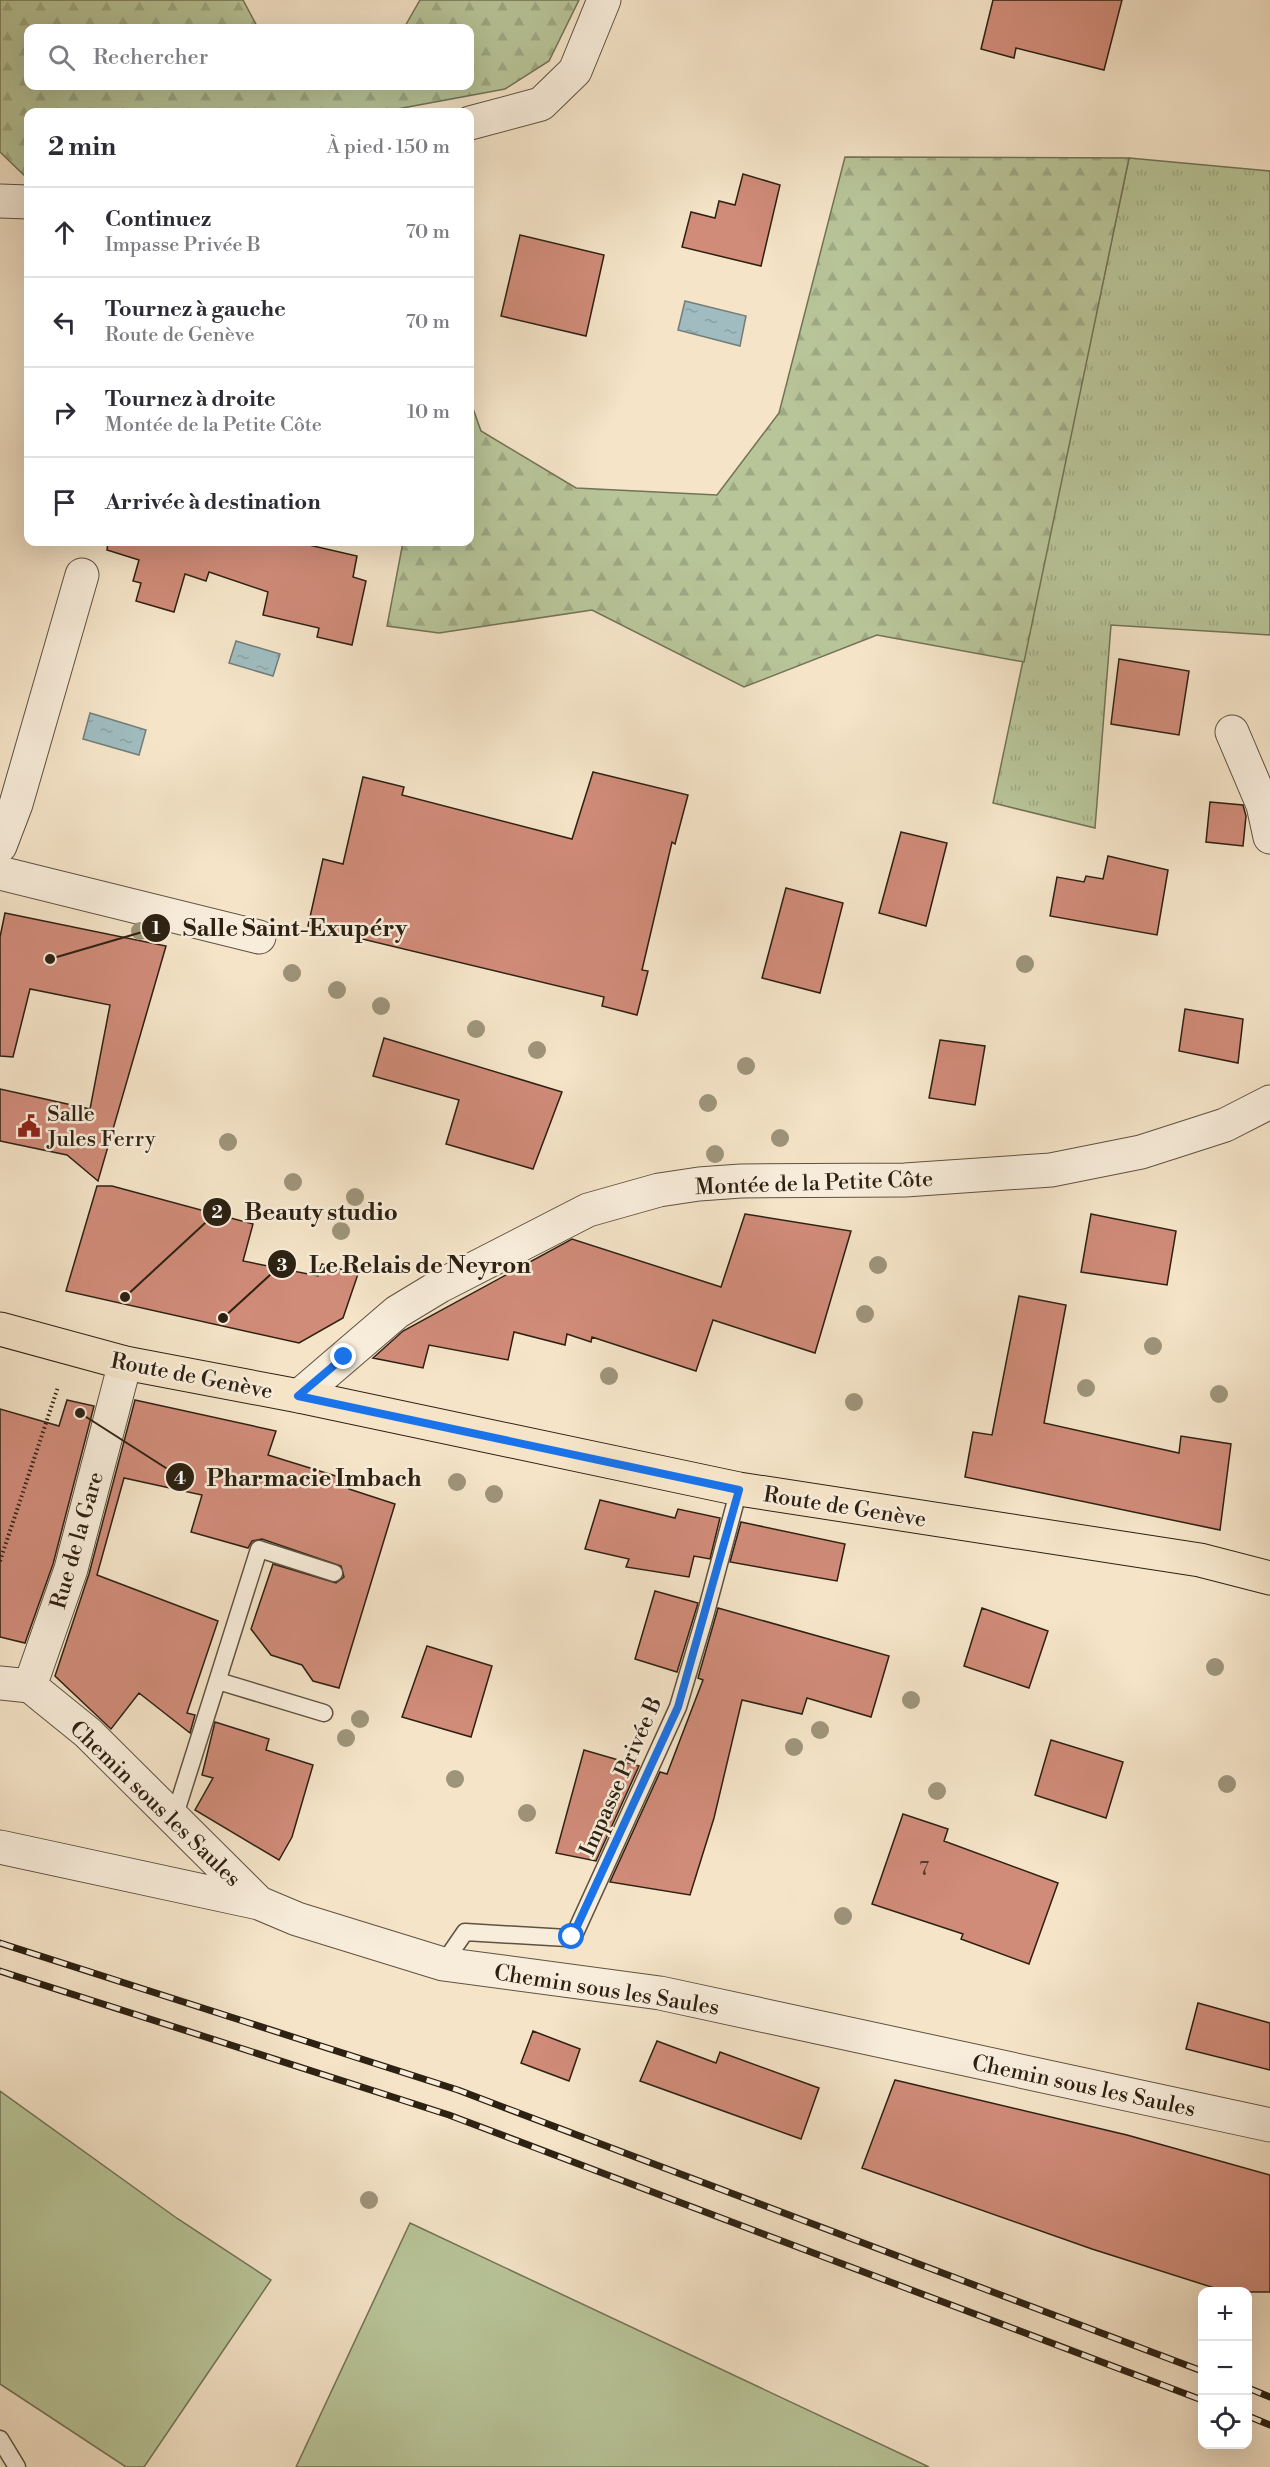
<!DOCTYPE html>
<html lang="fr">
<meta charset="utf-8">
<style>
body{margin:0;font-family:"Libre Bodoni",serif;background:#f7f7f7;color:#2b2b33}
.controls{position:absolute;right:18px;bottom:18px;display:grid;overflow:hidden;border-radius:12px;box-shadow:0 6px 24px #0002}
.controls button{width:54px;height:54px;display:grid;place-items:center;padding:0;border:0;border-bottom:2px solid #e1e1e2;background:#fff;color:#2b2b33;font:30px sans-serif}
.stop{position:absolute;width:18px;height:18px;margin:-14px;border:4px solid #1a73e8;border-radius:50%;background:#fff}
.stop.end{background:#1a73e8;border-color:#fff;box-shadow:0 2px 6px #0008}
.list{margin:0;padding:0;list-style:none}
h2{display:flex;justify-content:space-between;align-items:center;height:78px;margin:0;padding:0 24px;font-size:26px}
h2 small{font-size:20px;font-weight:400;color:#7c7c81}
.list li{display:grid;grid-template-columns:39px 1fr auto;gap:18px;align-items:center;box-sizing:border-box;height:90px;padding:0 24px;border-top:2px solid #e1e1e2}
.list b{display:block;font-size:22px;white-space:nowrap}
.list p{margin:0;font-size:20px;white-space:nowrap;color:#7c7c81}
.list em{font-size:20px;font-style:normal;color:#7c7c81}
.icon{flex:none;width:33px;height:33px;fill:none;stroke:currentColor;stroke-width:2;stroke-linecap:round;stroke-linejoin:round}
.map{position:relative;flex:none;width:1270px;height:2467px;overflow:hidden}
.search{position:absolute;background:#fff;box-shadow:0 6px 24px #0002;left:24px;top:24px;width:450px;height:66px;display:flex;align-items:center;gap:15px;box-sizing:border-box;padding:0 21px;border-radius:12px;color:#7c7c81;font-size:22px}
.panel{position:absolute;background:#fff;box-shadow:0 6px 24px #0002;left:24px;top:108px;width:450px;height:438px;border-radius:12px}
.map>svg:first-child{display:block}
.grass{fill:url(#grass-tufts);stroke:#727356;stroke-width:1.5}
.forest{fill:url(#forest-firs);stroke:#727356;stroke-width:1.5}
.garden{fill:#b8c599;stroke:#727356;stroke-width:1.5}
.water{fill:url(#water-ripples);stroke:#727e7a;stroke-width:1.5}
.building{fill:#d08b79;stroke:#2d2112;stroke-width:1.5}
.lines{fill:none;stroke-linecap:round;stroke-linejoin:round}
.service-casing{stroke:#5f5240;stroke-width:19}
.minor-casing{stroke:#5f5240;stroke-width:35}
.primary-casing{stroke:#2d2112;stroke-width:35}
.path{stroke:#2d2112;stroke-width:4;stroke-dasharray:1.5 3;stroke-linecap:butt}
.service{stroke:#f8eddb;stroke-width:16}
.minor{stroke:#f8eddb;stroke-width:33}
.primary{stroke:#f5e4c8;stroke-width:33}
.rail-casing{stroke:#2d2112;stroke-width:7}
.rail{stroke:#f8eddb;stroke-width:4.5;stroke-dasharray:14;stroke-linecap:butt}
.tree{fill:#9e947a}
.route{stroke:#1a73e8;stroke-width:8}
.labels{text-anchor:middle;stroke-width:5;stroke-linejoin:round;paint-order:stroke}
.number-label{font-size:20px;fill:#563c2c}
.poi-label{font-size:22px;fill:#2d2112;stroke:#f8eddb;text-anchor:start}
.street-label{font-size:22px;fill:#2d2112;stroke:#f8eddb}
.leader{fill:none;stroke:#2d2112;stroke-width:2}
.callout-dot{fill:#2d2112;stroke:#f8eddb;stroke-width:2}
.mark-label{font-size:18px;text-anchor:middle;font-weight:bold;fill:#fff}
.callout-label{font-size:24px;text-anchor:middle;font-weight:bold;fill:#2d2112;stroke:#f8eddb;stroke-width:5;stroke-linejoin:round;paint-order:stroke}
</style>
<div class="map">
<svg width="1270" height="2467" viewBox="0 0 1270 2467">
<defs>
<pattern id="grass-tufts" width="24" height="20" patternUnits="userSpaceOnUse" patternTransform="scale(1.5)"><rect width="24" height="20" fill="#b8c599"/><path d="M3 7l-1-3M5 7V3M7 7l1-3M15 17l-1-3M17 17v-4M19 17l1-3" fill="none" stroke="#9ea983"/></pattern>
<pattern id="forest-firs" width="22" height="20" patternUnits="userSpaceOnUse" patternTransform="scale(1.5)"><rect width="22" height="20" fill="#b8c599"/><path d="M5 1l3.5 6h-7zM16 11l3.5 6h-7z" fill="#9ea983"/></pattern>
<pattern id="water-ripples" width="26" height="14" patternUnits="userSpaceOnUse" patternTransform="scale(1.5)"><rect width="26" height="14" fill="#a0bcc0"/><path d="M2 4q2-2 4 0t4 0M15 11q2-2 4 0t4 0" fill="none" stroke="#8aa1a4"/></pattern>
</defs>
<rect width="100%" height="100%" fill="#f5e4c8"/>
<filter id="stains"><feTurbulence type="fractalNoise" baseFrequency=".00333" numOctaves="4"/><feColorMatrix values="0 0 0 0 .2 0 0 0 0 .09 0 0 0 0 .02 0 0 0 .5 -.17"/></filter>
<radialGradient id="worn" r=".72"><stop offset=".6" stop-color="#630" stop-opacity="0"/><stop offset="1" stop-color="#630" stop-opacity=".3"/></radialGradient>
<path class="grass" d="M1129,158L1270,171V635L1111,625L1095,828L993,803Z"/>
<path class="forest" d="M0,0H243L258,28H28V86H470V28H404L420,0H579L549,61L505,89L381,112H28V179L0,152Z
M845,157L1129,158L1024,662L877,635L744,687L592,610L439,633L387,626L403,542H470V400L481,431L576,488L717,495L779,413Z"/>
<path class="garden" d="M0,2091L178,2219L271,2280L144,2467H126L0,2384Z
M410,2223L929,2467H296Z"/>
<path class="water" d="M685,301L746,316L740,346L678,330Z
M236,641L280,654L273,676L229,663Z
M90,713L146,730L139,755L83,739Z"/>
<path class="building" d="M993,0H1122L1104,70L1016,48L1014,58L981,49Z
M743,174L780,185L761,266L682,247L691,212L715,218L719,201L735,205Z
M520,235L604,255L586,336L501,316Z
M108,542H296L357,556L353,577L366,581L352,645L317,637L319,628L263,615L268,592L209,572L206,581L185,574L174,612L136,601L141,583L133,581L139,560L107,550Z
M1119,659L1189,671L1179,735L1111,724Z
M593,772L688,795L675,844L672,842L642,970L648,971L637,1015L602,1006L604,997L308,926L323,859L343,864L363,777L404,787L402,795L572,839Z
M1210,802L1243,805L1246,816L1243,846L1206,842Z
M901,832L947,843L926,926L879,913Z
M1108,856L1168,870L1157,935L1050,916L1057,877L1084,882L1086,876L1103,879Z
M786,888L843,903L820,993L762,978Z
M5,913L166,946L98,1181L67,1155L0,1141V1089L90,1109L110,1005L30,989L13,1057L0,1056V937Z
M1185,1009L1243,1019L1238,1063L1179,1051Z
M384,1038L562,1092L533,1169L446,1144L459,1100L373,1076Z
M940,1040L985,1046L975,1105L929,1098Z
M97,1186H112L253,1224L243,1261L318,1276L322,1264L358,1274L343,1318L299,1343L66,1291Z
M745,1214L851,1231L815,1353L713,1320L696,1371L592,1337L591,1342L567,1334L565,1345L514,1332L508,1360L429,1345L423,1368L373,1358L403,1331L572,1239L721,1287Z
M1091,1214L1176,1231L1167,1285L1081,1272Z
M1019,1296L1066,1305L1044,1423L1179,1453L1181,1436L1231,1444L1220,1530L965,1477L973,1432L992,1435Z
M67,1400L94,1406L53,1564L25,1643L0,1637V1409L59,1426Z
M135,1400L276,1431L268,1455L352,1481L349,1489L395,1504L339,1688L313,1681L302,1665L271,1655L251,1629L273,1564L336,1583L344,1577L341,1566L262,1539L252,1541L248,1548L191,1532L202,1495L124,1478L97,1575L218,1621L187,1713L195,1715L190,1733L139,1693L111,1729L55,1676L89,1574Z
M600,1500L675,1518L678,1509L720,1518L710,1559L694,1556L689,1577L626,1567L629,1559L585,1549Z
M741,1522L845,1544L837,1581L730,1562Z
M655,1591L698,1603L677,1672L635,1659Z
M718,1608L889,1656L871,1717L807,1698L802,1714L742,1700L714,1818L690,1895L610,1882L660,1772L667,1774L703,1680L698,1678Z
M982,1608L1048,1631L1029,1688L964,1666Z
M427,1646L492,1666L471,1737L402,1717Z
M215,1722L269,1739L266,1750L313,1765L292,1837L279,1860L195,1810L213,1778L202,1775Z
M1051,1740L1123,1762L1106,1818L1035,1795Z
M584,1750L639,1766L596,1861L556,1853Z
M903,1814L948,1829L944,1841L1058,1883L1029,1964L961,1939L963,1934L872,1904Z
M1198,2003L1270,2023V2070L1186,2049Z
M533,2031L580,2049L569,2081L521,2063Z
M657,2041L716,2063L720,2052L819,2088L801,2139L640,2081Z
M895,2080L1127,2135L1270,2175V2292H1227L1092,2249L862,2168Z"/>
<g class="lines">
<g class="service-casing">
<path id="service" d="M218,1681L324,1713
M174,1818L259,1549L334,1573
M443,1964L465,1932L567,1938L572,1937L576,1931L678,1707L705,1616L739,1489
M0,2439L17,2467"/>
</g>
<g class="minor-casing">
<path id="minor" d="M470,123L541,104L575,71L604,0
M0,201L28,202
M1232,732L1263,805L1270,837
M0,846L16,804L82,575
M0,873L259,937
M299,1396L397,1312L440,1286L588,1210L659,1190L699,1184L741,1181L905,1180L1051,1170L1141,1152L1225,1125L1270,1102
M0,1683L30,1686L71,1569L125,1363
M30,1686L88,1733L259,1903L297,1919L443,1964L660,1993L1270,2125
M0,1847L259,1903"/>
</g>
<g class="primary-casing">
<path id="primary" d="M0,1329L125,1363L299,1396L739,1489L1200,1560L1270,1578"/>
</g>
<path class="path" d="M0,1561L58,1387"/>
<use href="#service" class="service"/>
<use href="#minor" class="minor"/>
<use href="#primary" class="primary"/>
<g class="rail-casing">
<path id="rail" d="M0,1943L458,2090L1202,2371
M0,1971L449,2115L1202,2400
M1248,2388L1270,2397
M1248,2416L1270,2425"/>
</g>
<use href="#rail" class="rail"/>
</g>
<g class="tree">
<circle cx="140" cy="931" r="9"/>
<circle cx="1025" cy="964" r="9"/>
<circle cx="292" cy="973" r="9"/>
<circle cx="337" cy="990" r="9"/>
<circle cx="381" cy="1006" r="9"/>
<circle cx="476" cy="1029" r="9"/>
<circle cx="537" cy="1050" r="9"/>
<circle cx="746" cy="1066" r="9"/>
<circle cx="708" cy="1103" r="9"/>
<circle cx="780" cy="1138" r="9"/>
<circle cx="228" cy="1142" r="9"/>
<circle cx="715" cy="1154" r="9"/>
<circle cx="293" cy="1182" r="9"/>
<circle cx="355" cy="1197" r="9"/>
<circle cx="341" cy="1231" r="9"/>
<circle cx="878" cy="1265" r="9"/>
<circle cx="865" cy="1314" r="9"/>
<circle cx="1153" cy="1346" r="9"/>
<circle cx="609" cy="1376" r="9"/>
<circle cx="1086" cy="1388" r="9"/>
<circle cx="1219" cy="1394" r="9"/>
<circle cx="854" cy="1402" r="9"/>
<circle cx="457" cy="1482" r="9"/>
<circle cx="494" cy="1494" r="9"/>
<circle cx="1215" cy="1667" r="9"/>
<circle cx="911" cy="1700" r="9"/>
<circle cx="360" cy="1719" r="9"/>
<circle cx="820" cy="1730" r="9"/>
<circle cx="346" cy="1738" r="9"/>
<circle cx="794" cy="1747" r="9"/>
<circle cx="455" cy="1779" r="9"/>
<circle cx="1227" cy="1784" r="9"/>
<circle cx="937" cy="1791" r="9"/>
<circle cx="527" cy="1813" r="9"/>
<circle cx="843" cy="1916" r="9"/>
<circle cx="369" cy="2200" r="9"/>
</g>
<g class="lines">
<path class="route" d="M344,1357L298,1396L739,1490L678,1707L572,1937"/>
</g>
<defs>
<g id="civic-bare" transform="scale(1.8)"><path d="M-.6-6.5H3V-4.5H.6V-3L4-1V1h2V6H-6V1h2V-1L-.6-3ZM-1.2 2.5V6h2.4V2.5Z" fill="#8f2418" stroke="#f8eddb" stroke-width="2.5" paint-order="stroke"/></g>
</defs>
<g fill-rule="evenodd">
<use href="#civic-bare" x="29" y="1126"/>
</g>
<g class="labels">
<g class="number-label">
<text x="924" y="1875">7</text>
</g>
<g class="poi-label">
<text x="47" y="1121">Salle<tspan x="47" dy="25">Jules Ferry</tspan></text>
</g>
<g class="street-label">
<text transform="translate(814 1182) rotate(-2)" y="8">Montée de la Petite Côte</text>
<text transform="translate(192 1375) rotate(11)" y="8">Route de Genève</text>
<text transform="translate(845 1506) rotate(9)" y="8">Route de Genève</text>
<text transform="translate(76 1540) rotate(-74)" y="8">Rue de la Gare</text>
<text transform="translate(620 1776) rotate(-66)" y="8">Impasse Privée B</text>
<text transform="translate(156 1803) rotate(44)" y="8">Chemin sous les Saules</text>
<text transform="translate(607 1989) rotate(9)" y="8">Chemin sous les Saules</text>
<text transform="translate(1084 2085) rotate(12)" y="8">Chemin sous les Saules</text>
</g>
</g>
<path class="leader" d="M50 959L156 928M125 1297L217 1212M223 1318L282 1264M80 1413L180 1477"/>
<g class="callout-dot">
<circle cx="50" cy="959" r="6"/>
<circle cx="125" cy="1297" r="6"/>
<circle cx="223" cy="1318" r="6"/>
<circle cx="80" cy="1413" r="6"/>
<circle cx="156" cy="928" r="15"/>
<circle cx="217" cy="1212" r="15"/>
<circle cx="282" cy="1264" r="15"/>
<circle cx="180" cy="1477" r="15"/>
</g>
<g class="mark-label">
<text x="156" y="934">1</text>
<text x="217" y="1218">2</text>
<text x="282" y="1271">3</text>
<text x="180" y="1484">4</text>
</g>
<g class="callout-label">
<text x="295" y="936">Salle Saint-Exupéry</text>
<text x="321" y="1220">Beauty studio</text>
<text x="420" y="1273">Le Relais de Neyron</text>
<text x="314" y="1486">Pharmacie Imbach</text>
</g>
<rect width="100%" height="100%" filter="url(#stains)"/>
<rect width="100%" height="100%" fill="url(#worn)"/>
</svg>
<div class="controls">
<button>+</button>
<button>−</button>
<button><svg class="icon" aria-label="locate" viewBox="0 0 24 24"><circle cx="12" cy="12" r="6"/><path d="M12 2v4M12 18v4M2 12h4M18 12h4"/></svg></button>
</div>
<div class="stop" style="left:572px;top:1937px"></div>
<div class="stop end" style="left:344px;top:1357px"></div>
<div class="search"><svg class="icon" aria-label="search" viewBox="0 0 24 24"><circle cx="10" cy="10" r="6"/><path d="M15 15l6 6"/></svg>Rechercher</div>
<section class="panel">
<h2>2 min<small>À pied · 150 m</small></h2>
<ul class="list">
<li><svg class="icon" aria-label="ahead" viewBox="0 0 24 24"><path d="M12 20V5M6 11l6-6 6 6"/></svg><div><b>Continuez</b><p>Impasse Privée B</p></div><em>70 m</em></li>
<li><svg class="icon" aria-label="left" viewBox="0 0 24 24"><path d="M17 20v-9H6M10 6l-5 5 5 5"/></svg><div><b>Tournez à gauche</b><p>Route de Genève</p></div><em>70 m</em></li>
<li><svg class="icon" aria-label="right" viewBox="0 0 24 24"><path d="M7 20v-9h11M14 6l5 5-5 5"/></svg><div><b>Tournez à droite</b><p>Montée de la Petite Côte</p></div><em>10 m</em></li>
<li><svg class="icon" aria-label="arrive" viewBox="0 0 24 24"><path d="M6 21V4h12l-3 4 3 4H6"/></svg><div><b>Arrivée à destination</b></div></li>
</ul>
</section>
</div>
